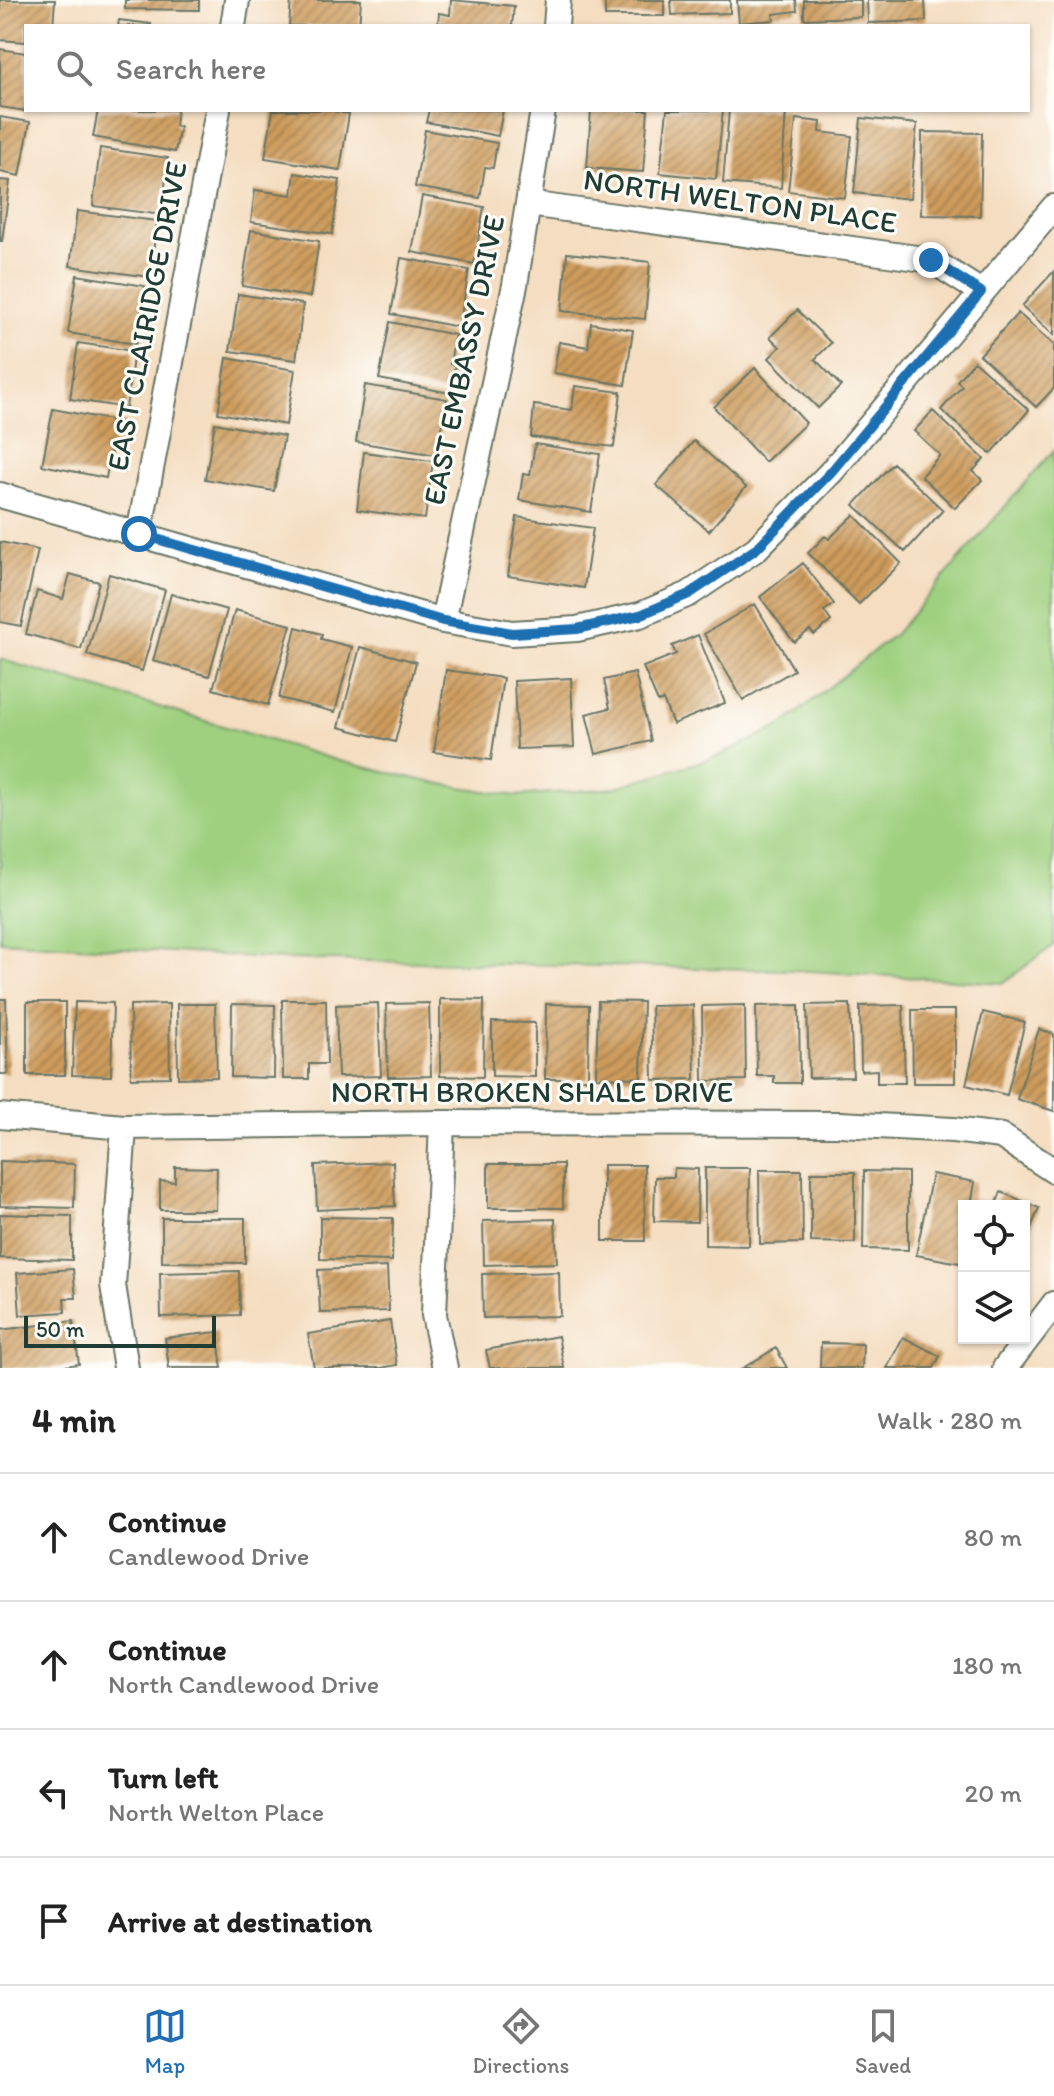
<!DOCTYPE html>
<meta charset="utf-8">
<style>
body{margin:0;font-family:Itim,sans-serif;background:#f6f6f6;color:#222}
.controls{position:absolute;right:24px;bottom:24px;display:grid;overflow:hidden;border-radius:0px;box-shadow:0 2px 6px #0004}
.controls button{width:72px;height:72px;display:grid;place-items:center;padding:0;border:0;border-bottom:2px solid #e0e0e0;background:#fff;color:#222;font:40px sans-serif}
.scale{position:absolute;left:24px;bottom:20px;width:192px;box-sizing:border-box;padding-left:8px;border:4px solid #1f3d34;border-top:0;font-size:22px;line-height:28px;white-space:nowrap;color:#1f3d34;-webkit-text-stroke:6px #fdfcf7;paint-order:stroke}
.stop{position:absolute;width:24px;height:24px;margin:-18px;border:6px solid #1f6fb2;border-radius:50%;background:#fff}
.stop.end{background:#1f6fb2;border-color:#fff;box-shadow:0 2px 8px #0008}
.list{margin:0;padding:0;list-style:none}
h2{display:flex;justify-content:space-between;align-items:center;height:104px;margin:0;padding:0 32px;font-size:34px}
h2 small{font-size:26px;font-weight:400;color:#767676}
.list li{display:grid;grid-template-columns:52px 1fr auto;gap:24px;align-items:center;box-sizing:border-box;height:128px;padding:0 32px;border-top:2px solid #e0e0e0}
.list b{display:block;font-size:30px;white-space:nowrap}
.list p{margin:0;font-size:26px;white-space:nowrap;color:#767676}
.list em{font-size:26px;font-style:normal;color:#767676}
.icon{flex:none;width:44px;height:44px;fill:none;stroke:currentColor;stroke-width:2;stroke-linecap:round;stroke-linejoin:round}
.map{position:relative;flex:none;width:1054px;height:1368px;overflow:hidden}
.search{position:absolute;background:#fff;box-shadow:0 2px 6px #0004;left:24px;right:24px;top:24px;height:88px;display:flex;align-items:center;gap:20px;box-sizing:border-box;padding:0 28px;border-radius:0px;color:#767676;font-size:30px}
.sheet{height:616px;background:#fff}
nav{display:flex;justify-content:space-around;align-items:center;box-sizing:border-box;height:112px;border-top:2px solid #e0e0e0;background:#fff;font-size:22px;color:#767676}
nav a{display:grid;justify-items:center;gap:4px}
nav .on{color:#1f6fb2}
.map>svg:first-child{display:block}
.green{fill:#9fd07f;stroke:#5f865a;stroke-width:2}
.building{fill:url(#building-hatch)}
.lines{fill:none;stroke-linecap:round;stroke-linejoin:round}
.minor-casing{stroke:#6a7565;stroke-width:28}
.minor{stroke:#fff;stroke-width:24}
.route{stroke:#1f6fb2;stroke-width:10}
.labels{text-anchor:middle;stroke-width:6;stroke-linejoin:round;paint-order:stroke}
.street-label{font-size:30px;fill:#1f3d34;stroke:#fdfcf7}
</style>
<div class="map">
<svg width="1054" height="1368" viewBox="0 0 1054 1368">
<defs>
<pattern id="building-hatch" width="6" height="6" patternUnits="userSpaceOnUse" patternTransform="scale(2)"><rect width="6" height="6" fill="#cd9b5c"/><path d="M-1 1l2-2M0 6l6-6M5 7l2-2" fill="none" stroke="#a6804d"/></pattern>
</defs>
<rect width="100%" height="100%" fill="#fdfcf7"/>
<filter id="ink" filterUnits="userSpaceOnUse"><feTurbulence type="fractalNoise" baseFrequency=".0125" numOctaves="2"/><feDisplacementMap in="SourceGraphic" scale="16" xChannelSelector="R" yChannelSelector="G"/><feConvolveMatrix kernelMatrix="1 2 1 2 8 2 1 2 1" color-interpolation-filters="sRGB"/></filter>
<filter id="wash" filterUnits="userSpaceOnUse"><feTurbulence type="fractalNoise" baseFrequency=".006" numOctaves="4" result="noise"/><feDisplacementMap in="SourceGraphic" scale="32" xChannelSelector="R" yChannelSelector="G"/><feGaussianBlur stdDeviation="1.8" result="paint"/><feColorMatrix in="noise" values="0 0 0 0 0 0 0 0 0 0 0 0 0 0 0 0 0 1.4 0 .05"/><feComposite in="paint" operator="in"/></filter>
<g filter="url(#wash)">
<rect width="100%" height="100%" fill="#f4ddc0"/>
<path class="green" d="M1054,450V945L1003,983L793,970L282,959L0,941V659L339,761L430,782L516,796L613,788L719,756L781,726L895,634Z"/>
<g id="blocks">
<path class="building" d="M0,0H55L53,26H26V42L0,40Z
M125,0H199V10L125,9Z
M291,0H361L359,26H289Z
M451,0L514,6L512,26H438L439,13L450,15Z
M605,0H664V16H605Z
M671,0H730V13L672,15Z
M737,0H796L797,11L773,14L774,20L739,23Z
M804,0H861V17L804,19Z
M867,0H925L926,21L868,23Z
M119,20L151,24V26H118Z
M0,49L26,53V111L0,107Z
M98,110H177L175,126L180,127L175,152L93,137Z
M273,110H328L349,114L340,170L265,158Z
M429,110H503L498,136L426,122Z
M591,110H648L643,172L587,168Z
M667,110H723L716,179L660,173Z
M729,110H786L781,188L723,183Z
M0,117L30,122L20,176L0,172Z
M861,118L917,124L910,199L854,193Z
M796,119L821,122L820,132L852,136L845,198L788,191Z
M425,130L497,143L493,168L485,167L480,198L415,187Z
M922,132L982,133L980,216L921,215Z
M100,148L168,158L162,215L93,206Z
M295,173L340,180L332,234L251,222L255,190L292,195Z
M0,180L10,181L2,241H0Z
M422,196L484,207L474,264L412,252Z
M77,211L157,221L150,277L70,266Z
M251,230L319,241L310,297L242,286Z
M567,253L650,262L645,319L562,311Z
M401,258L469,270L459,327L391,314Z
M1054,271V335L1022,306Z
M77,275L145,286L136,344L68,333Z
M238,294L303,304L296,360L230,351Z
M797,310L831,343L815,359L841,386L818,408L769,358L780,347L770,337Z
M1018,313L1054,345V388L1036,407L980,355Z
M390,322L455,335L450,364L455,365L450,393L379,379Z
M591,323L633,330L625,385L554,373L559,342L588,347Z
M78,343L134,351L126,408L70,399Z
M227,358L295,370L286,425L218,413Z
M974,361L1029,410L991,454L941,410L962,386L957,381Z
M755,368L806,423L765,462L714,407Z
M365,385L447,399L437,455L356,442Z
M575,386L621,392L614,447L531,437L534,405L572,410Z
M53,409L126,423L120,451L111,450L106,478L42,465Z
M933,411L984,459L973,471L982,480L955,508L921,476L940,455L914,431Z
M215,423L284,436L274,491L205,479Z
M694,441L746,487L709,531L656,485Z
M535,444L600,454L591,512L519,500L523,474L530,475Z
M364,452L433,461L425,519L357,510Z
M893,463L943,510L905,552L854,505Z
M854,515L901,563L859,604L808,553L825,536L829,539Z
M517,517L593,528L584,588L508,576Z
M0,542L38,550L21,626L0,622Z
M803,563L834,604L824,611L831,621L814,635L810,630L794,642L760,597Z
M70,574L99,582L81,649L26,634L37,591L63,599Z
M109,574L165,590L142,671L87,655Z
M171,594L227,610L209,676L153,661Z
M755,604L794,670L743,700L704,634Z
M235,610L291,625L268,705L213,689Z
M296,627L322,634L321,639L352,647L335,712L279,698Z
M698,635L725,703L673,724L663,700L658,702L643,667L676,654L672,646Z
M360,647L416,662L395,742L339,727Z
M446,670L503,678L491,760L434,752Z
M635,673L651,741L596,754L586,714L610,708L604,680Z
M571,678L574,747L517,749L514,681Z
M0,999H6L8,1074H0Z
M440,999L484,1000L483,1077L440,1076Z
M282,1000H326L327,1064H309V1079H283Z
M598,1001L643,1002L641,1078L596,1077Z
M27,1002H65V1075H27Z
M75,1002L113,1003L111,1076L72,1075Z
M378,1003L381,1076L338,1077L336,1005Z
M429,1003L431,1076L388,1077L386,1004Z
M169,1004L170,1077L131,1078L130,1005Z
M177,1004H215L217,1077L178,1078Z
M232,1004L275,1005L274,1078L231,1077Z
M546,1004L589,1005L588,1079H545Z
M850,1004L853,1077L809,1078L807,1005Z
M693,1005L695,1079L653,1080L651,1006Z
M745,1005L746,1080L703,1081L702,1006Z
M799,1005L800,1083H774V1076H757L756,1006Z
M903,1005L905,1083H877V1070L861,1071L860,1006Z
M912,1010H955V1083H913Z
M983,1012L1025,1022L1007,1095L966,1085Z
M492,1022L535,1023V1077L492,1076Z
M1039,1029L1054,1034V1111L1017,1099Z
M0,1161L75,1164L74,1208L0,1206Z
M393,1162L395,1206L317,1210L315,1165Z
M488,1164H563V1208H488Z
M603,1165H644L645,1241H603Z
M175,1167L217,1168L216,1210H160V1181L175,1182Z
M674,1168L698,1169L697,1222L654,1221L655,1177H674Z
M705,1168H750L749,1246L705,1245Z
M759,1170H802L803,1243L760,1244Z
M864,1171L908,1172V1250L863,1249Z
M811,1172H855V1243L811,1242Z
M932,1174L975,1182L971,1206H964V1240L960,1263L916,1255Z
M1001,1192L1039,1208L1024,1245V1206H995Z
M0,1214L72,1216V1260L0,1258Z
M320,1217L393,1218L392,1261L320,1259Z
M162,1218H245V1263L162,1262Z
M555,1219L557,1263L484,1265L483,1221Z
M387,1267L389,1311L320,1313L318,1270Z
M73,1269L76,1298H64L65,1312L20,1315L17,1273Z
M239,1271L240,1315L161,1317L160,1273Z
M559,1272L560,1316L483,1318L482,1274Z
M73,1321L79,1364L52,1368H1L0,1330Z
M390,1321L397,1365L381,1368H314L308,1334Z
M217,1332L222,1368H169L165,1338Z
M558,1336L564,1368H490L486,1350Z
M903,1337L940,1356L934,1368H887Z
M821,1343L863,1344L862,1368H820Z
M776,1348L787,1368H743Z"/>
</g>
</g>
<g filter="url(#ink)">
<use href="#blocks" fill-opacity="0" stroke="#6a7565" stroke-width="2"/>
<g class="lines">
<g class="minor-casing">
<path id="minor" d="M233,26L237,0
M556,26L558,0
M529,204L931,260L981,292
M0,495L443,621L512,633L577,629L640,615L689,594L756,549L831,472L1054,207
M139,534L218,110
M443,621L515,285L543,110
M0,1116L124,1127L442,1123L840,1124L953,1130L1001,1136L1054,1171
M442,1123L434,1315L445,1368
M124,1127L113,1285L126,1368
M1005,1368L1054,1304"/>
</g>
<use href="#minor" class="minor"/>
</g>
</g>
<g class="lines" filter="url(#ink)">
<path class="route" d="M139,534L443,621L512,633L577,629L640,615L689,594L756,549L831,472L981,292L931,260"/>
</g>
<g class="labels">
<g class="street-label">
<text transform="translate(740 201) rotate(8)" y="10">NORTH WELTON PLACE</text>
<text transform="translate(147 316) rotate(-79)" y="10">EAST CLAIRIDGE DRIVE</text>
<text transform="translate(464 360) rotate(-78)" y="10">EAST EMBASSY DRIVE</text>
<text x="532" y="1102">NORTH BROKEN SHALE DRIVE</text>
</g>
</g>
</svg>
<div class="controls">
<button><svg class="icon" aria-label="locate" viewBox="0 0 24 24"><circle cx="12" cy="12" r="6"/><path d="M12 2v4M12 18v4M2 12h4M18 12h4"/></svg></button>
<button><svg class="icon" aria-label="layers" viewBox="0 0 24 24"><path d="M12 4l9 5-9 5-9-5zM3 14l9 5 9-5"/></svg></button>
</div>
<div class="scale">50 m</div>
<div class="stop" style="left:139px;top:534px"></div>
<div class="stop end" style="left:931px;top:260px"></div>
<div class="search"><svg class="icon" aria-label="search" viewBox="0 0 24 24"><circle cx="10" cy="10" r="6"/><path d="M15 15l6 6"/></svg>Search here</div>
</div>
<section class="sheet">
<h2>4 min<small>Walk · 280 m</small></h2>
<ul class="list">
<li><svg class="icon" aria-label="ahead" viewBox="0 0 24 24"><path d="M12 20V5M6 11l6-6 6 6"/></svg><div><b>Continue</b><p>Candlewood Drive</p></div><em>80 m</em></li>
<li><svg class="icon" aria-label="ahead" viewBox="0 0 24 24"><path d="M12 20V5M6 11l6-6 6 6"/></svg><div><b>Continue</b><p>North Candlewood Drive</p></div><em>180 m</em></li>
<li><svg class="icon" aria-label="left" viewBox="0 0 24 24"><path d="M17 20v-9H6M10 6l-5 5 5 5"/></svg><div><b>Turn left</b><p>North Welton Place</p></div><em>20 m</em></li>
<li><svg class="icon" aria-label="arrive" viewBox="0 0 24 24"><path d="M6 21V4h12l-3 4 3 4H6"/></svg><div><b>Arrive at destination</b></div></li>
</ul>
</section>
<nav>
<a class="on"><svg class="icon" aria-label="map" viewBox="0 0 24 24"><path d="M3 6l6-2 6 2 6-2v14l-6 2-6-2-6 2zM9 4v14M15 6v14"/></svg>Map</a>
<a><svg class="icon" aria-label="directions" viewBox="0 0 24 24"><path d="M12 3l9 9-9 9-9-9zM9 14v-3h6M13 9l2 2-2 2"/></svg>Directions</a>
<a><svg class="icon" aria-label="saved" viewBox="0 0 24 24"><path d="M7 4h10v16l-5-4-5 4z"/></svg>Saved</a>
</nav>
